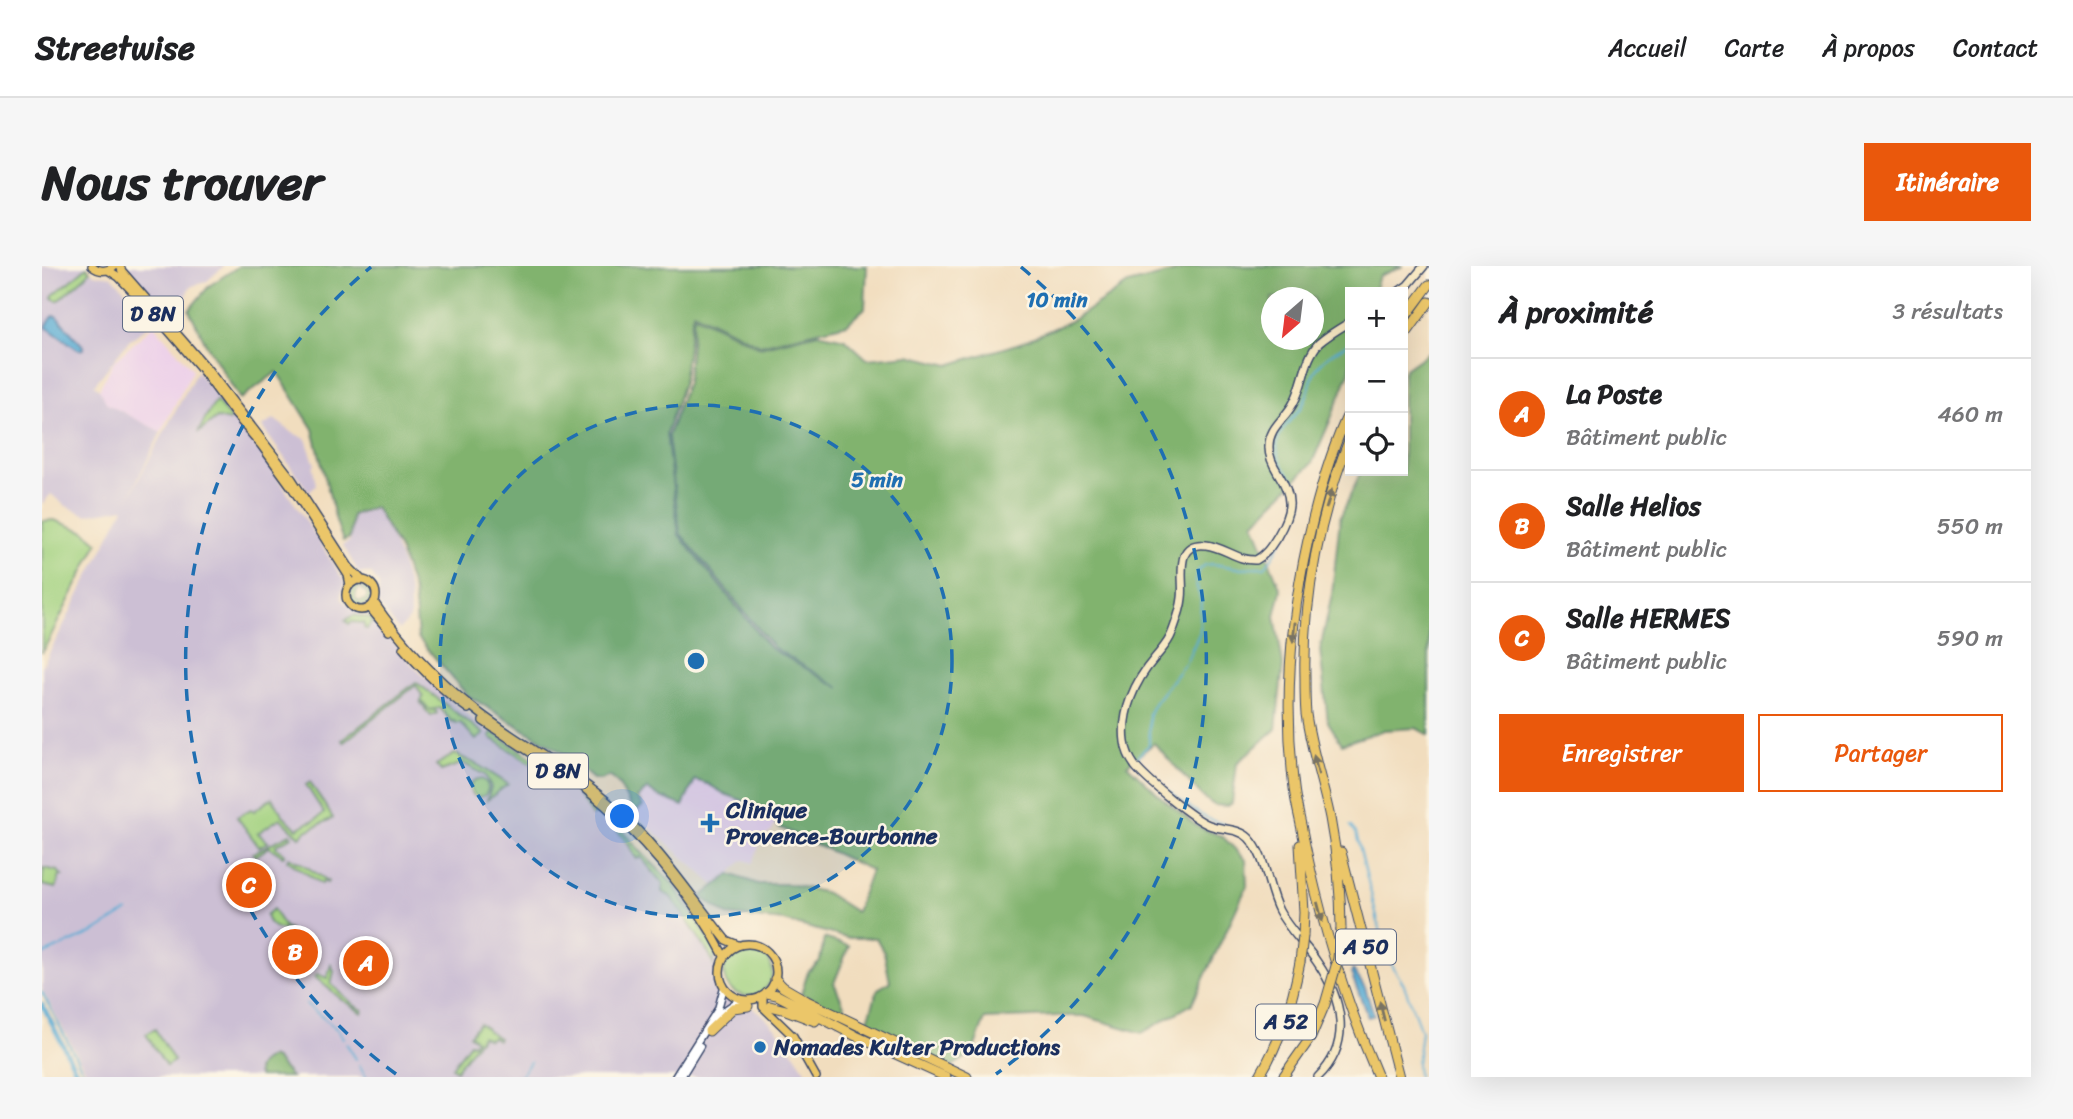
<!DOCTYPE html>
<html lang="fr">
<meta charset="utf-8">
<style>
body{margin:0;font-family:Sriracha,sans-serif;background:#f6f6f6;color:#202124}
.controls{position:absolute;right:21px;top:21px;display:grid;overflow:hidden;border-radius:0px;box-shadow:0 7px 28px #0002}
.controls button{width:63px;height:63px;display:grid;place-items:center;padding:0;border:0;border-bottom:2px solid #e0e0e0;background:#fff;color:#202124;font:35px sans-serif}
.compass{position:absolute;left:1219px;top:21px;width:63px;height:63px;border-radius:50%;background:#fff;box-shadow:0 7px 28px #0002;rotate:208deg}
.you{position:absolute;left:581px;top:551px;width:24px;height:24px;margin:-18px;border:5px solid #fff;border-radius:50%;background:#1a73e8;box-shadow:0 0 0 10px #1a73e833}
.badge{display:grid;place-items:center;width:46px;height:46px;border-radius:50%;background:#ea580c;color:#fff;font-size:23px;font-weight:700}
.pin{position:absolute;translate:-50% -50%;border:4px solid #fff;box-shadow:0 2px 7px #0006}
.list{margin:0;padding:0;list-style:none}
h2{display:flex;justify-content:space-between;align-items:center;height:91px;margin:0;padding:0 28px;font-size:30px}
h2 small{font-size:23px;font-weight:400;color:#757577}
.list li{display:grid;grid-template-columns:46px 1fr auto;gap:21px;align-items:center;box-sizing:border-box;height:112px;padding:0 28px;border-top:2px solid #e0e0e0}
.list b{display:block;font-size:26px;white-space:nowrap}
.list p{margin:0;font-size:23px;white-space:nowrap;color:#757577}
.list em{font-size:23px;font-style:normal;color:#757577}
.actions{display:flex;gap:14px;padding:21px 28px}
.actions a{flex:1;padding:16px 0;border:2px solid #ea580c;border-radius:0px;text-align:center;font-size:24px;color:#ea580c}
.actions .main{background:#ea580c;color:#fff}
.icon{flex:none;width:38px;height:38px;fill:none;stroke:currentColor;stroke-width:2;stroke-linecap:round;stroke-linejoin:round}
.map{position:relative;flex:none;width:1387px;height:811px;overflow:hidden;border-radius:0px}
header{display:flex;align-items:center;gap:42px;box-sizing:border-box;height:98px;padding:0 35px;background:#fff;border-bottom:2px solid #e0e0e0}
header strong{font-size:33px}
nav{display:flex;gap:38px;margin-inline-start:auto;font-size:24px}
.intro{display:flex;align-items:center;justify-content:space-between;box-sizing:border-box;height:168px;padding:0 42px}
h1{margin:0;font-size:49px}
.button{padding:18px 32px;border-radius:0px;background:#ea580c;color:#fff;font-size:24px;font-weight:700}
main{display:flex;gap:42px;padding:0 42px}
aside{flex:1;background:#fff;border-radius:0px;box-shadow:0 7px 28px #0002}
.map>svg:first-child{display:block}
.built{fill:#edd1e9}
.industrial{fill:#ccbfd4}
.green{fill:#a2d17f;stroke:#5e806e;stroke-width:2}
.forest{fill:#81b36e;stroke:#4e7166;stroke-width:2;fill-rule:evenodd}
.water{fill:#59acd4;stroke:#3a6e99;stroke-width:2}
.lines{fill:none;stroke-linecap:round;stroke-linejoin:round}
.stream{stroke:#59acd4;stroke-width:2}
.canal{stroke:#59acd4;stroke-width:4.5}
.tertiary-casing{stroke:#3b496c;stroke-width:9}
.secondary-casing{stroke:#3b496c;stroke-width:10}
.primary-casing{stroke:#3b496c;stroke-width:10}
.motorway-casing{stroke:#3b496c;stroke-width:11}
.tertiary{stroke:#fff;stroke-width:6}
.secondary{stroke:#f7e8c3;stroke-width:7}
.primary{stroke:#ebc669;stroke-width:7}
.motorway{stroke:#ebc669;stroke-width:9}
.motorway-bridge-casing{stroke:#3b496c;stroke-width:11;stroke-linecap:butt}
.motorway-bridge{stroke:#ebc669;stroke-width:9}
.oneway{fill:#797363}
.ring{fill:none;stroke:#1f6fb2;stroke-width:3.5;stroke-dasharray:12 9}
.poi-dot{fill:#1f6fb2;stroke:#fcf5e5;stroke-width:2.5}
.labels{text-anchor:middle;stroke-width:5;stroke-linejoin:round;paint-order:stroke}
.shield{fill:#fcf5e5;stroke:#5e6a86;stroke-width:2}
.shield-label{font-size:21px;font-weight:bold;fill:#1b2f5e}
.poi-label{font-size:23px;font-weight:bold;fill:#1b2f5e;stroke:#fcf5e5;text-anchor:start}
.centre{fill:#1f6fb2;stroke:#fcf5e5;stroke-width:3.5}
.ring-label{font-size:21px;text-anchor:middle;font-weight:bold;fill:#1f6fb2;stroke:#fcf5e5;stroke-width:5;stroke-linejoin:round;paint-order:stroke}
</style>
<header>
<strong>Streetwise</strong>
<nav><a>Accueil</a><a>Carte</a><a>À propos</a><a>Contact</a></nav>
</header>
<div class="intro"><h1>Nous trouver</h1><a class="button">Itinéraire</a></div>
<main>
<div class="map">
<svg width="1387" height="811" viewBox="0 0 1387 811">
<rect width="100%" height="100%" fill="#fcf5e5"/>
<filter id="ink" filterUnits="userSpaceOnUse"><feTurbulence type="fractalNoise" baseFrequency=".0143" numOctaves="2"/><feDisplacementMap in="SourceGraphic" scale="14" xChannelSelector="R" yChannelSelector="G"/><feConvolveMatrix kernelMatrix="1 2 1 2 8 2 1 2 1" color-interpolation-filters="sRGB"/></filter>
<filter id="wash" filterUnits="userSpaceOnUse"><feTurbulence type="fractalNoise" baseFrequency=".00686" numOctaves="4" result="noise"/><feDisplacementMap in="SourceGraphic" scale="28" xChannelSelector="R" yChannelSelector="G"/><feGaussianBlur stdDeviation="1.57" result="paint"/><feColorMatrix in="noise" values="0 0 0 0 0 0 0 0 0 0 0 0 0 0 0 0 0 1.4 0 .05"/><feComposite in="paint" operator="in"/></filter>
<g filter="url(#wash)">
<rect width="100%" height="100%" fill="#f1ddbe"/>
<path class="built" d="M112,59L151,104L119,166L65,138L57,123L72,95Z
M652,505L673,513L736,549L730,565L720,571L711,597L701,594L688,608L672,619L589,545L598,535L593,528Z"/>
<path class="industrial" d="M0,0H43L52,8L70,10L111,56L87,75L52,119L57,123L65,138L119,166L85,235L155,105L221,191L259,247L303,317L299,328L300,334L319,349L331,352L372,401L406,433L447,465L532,526L554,547L566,555L649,643L676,684L674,705L678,722L720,748L740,769L766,808L764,811H47L0,723V401L82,242L44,249L22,239L9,228L0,238Z
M81,0H182L164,16L150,20L146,24L142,45L137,59Z
M232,153L251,167L264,173L273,199L271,201L274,219L267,226L220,161Z
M336,241L359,294L368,329V353L357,364L336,337L337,319L329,307H317L301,279L308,275L310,250Z"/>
<path class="green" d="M45,1L48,5L45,9L16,35L10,32L11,29Z
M174,135L189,153L187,155L175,152L156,167L165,149Z
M12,254L44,266L56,277L0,387V255Z
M321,318L314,326L313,333L318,336L324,334L326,328L320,323L324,319L329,324L331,330C320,351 299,335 313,320Z
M312,349L329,352L333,357L330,356L325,363L322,362V357L310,356L307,358L303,354Z
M374,416L442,468L434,474L418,456L415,458L412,455L410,456L398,442L387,444H393L395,447L389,450L383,443L386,442L384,440L383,442L378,436L383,439L379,435L381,431L374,419L302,476L300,474Z
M450,466L537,523L569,552L599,586L631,618L675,685L671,698L668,689L645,654L628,630L620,626L621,618L599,591L595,593C590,588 590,583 586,578C578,567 568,556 556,547L550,550L535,527L448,471Z
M413,488L436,499L466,518L445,534L449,521L443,509L421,497L399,505L394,499Z
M428 522a9 9 0 1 1 18 0a9 9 0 1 1-18 0Z
M268,516L291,552L264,565L258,571L238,552L216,567L226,576L217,581L195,551L209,543L212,545L230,532L241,549L255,563L269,555L270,556L282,547L264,519Z
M248,568L250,571L234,579V581L243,588L241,590L227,581L214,590L211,587Z
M247,591L255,596L256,595L286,615L285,617L282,615L280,618L278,617L245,594Z
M2,602L16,605L20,610H18L14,622L0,619Z
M231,643L243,662L251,666C237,663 227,663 224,649Z
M682 706a24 24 0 1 1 48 0a24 24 0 1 1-48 0Z
M289,699L292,705L289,718L313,740L321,744L320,747L299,733L273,711L275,708L285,712Z
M437,757L445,763V765H446L457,772L456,774L450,771L447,773L440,770L414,804L410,801L428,777L431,778L434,774L428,769Z
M113,763L132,795L124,800L104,768Z"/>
<path class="forest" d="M197,0H825L823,42L805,58L718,79L651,46L641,117L624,168L637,269L728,382L798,422L731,381L638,267L626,170L645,116L652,49L718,81L776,67L803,73L825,93L867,89L907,99L978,77L1031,54L1086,18L1155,0H1361L1337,10L1332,26H1308V104L1288,155L1270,197L1212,257L1239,324L1233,350L1241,399L1234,463L1195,497L1190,537L1186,540L1172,539L1161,531L1112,477L1085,499L1118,530L1156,561L1180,570L1204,594L1205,620L1150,738L1100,767L1042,750H1015L943,753L930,788L908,801L759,728L766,706L778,695L782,672L807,680L792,717L804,744L826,754L836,723L848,716L842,686L834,672H805L742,655L685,649L659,631L688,608L716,618H748L784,627L814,646L829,604L737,561L724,543L683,528L666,518L653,514L641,540L614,529L606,523L595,532L601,540L594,545L589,541L577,519L568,510L558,514L551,513L521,487L425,429L376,372L372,327L358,285L333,241L310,249L308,272L301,275L294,255L271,163L235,106L198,133L164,78L147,44L167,20ZM1230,32H1272V74H1230Z
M1387,86V469L1374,462L1342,464L1300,478L1286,456L1278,384L1290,328L1298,252L1319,205H1361V109L1363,103Z
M228,791L233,793L249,811H217C211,801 220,796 228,791Z"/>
<path class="water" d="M11,50H14L41,80V83L37,84L4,61Z
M1311,704L1323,722L1332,749L1326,751L1309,707Z"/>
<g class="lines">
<path class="stream" d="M1254,218C1246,207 1235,196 1235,180C1236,160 1256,151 1263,134C1269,122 1268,110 1277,99C1285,89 1297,83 1308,77
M1182,558C1175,556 1168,554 1161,550C1147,542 1098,505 1095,491L1107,479V447L1113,436L1144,396L1158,366L1159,334L1153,315L1156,305L1163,299L1171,298L1195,302L1223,301L1230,292L1246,263
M1308,560L1314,567L1339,668L1340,677
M1343,687L1362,719L1379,765L1375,797L1376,811
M0,689L52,666L86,645
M0,726L44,811
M264,738L296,764L301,772
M304,777L314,793
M317,799L324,811
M478,811L488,796"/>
<path class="canal" d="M0,738L37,811"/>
</g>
</g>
<g filter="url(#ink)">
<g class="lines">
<g class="tertiary-casing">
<path id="tertiary" d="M675,753L680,746L699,733
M633,811L676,743L682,721
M639,811L658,780"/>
</g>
<g class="secondary-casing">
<path id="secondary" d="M1356,26L1366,19L1382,0
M1276,811C1311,777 1300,732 1275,696C1263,678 1247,664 1237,645C1225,622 1225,591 1207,572C1197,562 1180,564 1167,559C1151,553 1103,513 1093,500C1088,493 1084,484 1083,476C1079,446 1093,415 1112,393C1119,384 1126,378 1130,367C1134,356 1139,344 1140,332C1143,315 1130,275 1164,279C1182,281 1196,295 1214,294C1224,289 1229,280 1235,271C1250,245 1252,232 1236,207C1231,199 1227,191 1227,182C1226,161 1244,153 1252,136C1262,118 1262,93 1277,77C1286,69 1298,62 1308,56"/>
</g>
<g class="primary-casing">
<path id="primary" d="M50,0C57,6 65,6 72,0
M78,0L80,5L164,101L250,213L307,301L320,314
M66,4L77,11L113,49L157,100L192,147L219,179L251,223L297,295L306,309L308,319
M304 329a15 15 0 1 1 30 0a15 15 0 1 1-30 0Z
M332,336C359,376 392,411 430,441C476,478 530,503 574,543C618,582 648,629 684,674L696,679
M327,341L347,365
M361,382C381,405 402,426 426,443
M441,455L527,512
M543,523C597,565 651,629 682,690
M678 706a28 28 0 1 1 56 0a28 28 0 1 1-56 0Z
M721,730V741L751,770L774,811"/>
</g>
<g class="motorway-casing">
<path id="motorway" d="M1361,54L1387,19
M1361,72L1387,36
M1308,144C1288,185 1276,230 1266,274C1248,355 1242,440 1252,522C1254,540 1259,556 1262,574C1279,656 1303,734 1336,811
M1258,579L1262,646L1261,670
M1299,586L1357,811
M1299,663C1299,625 1295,589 1288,552C1281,517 1269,484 1264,448C1263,436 1263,423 1263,411C1261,330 1278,247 1308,172
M733,713L741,721L765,735L925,811
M725,727L735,729L814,770L904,811
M728,740L744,744L773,755
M667,765L691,742L706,740
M1217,811C1239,775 1250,737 1258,696
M1241,811L1269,771L1283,738"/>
</g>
<use href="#tertiary" class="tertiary"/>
<use href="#secondary" class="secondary"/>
<use href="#primary" class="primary"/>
<use href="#motorway" class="motorway"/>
<g class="motorway-bridge-casing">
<path id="motorway-bridge" d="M1258,696L1261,670
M1283,738L1296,693L1299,663"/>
</g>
<use href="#motorway-bridge" class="motorway-bridge"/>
</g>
<defs><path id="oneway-solid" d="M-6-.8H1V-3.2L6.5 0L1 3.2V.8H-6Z" transform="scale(1.75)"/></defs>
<g class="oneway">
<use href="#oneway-solid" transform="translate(1287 233) rotate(-73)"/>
<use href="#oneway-solid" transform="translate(1252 366) rotate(96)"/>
<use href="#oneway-solid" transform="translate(1274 499) rotate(-104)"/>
<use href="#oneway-solid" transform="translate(1278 646) rotate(75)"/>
<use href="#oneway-solid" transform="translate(1340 745) rotate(-104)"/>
</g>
</g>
<circle cx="654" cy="395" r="256" fill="#1f6fb2" fill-opacity=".12"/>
<g class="ring">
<circle cx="654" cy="395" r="256"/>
<path d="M354 808A511 511 0 0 1 329 1M979 1A511 511 0 0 1 954 808"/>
</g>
<g class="poi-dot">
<path d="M664.5 546.5h7v7h7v7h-7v7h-7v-7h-7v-7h7z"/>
<circle cx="718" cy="781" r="7"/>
</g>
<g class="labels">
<g class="shield">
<rect x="81" y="30.5" width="60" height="35" rx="5"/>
<rect x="486" y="487.5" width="60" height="35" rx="5"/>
<rect x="1294" y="663.5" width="60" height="35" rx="5"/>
<rect x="1214" y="738.5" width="60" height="35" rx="5"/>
</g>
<g class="shield-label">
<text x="111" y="55">D 8N</text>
<text x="516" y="512">D 8N</text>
<text x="1324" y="688">A 50</text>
<text x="1244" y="763">A 52</text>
</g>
<g class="poi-label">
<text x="684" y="552">Clinique<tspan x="684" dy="26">Provence-Bourbonne</tspan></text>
<text x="732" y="789">Nomades Kulter Productions</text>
</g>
</g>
<circle cx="654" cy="395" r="10" class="centre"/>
<g class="ring-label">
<text x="1015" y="41">10 min</text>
<text x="835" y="221">5 min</text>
</g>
</svg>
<div class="controls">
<button>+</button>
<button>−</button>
<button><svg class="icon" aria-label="locate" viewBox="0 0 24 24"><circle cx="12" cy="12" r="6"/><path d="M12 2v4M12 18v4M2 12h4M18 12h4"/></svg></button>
</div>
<svg class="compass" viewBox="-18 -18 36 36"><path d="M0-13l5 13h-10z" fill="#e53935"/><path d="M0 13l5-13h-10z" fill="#757577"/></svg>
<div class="you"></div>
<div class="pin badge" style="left:324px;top:697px">A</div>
<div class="pin badge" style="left:253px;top:686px">B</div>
<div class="pin badge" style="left:207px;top:619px">C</div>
</div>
<aside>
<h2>À proximité<small>3 résultats</small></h2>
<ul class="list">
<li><span class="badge">A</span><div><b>La Poste</b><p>Bâtiment public</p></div><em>460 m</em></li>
<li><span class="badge">B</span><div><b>Salle Helios</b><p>Bâtiment public</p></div><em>550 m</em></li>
<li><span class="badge">C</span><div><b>Salle HERMES</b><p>Bâtiment public</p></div><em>590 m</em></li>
</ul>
<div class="actions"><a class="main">Enregistrer</a><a>Partager</a></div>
</aside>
</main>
